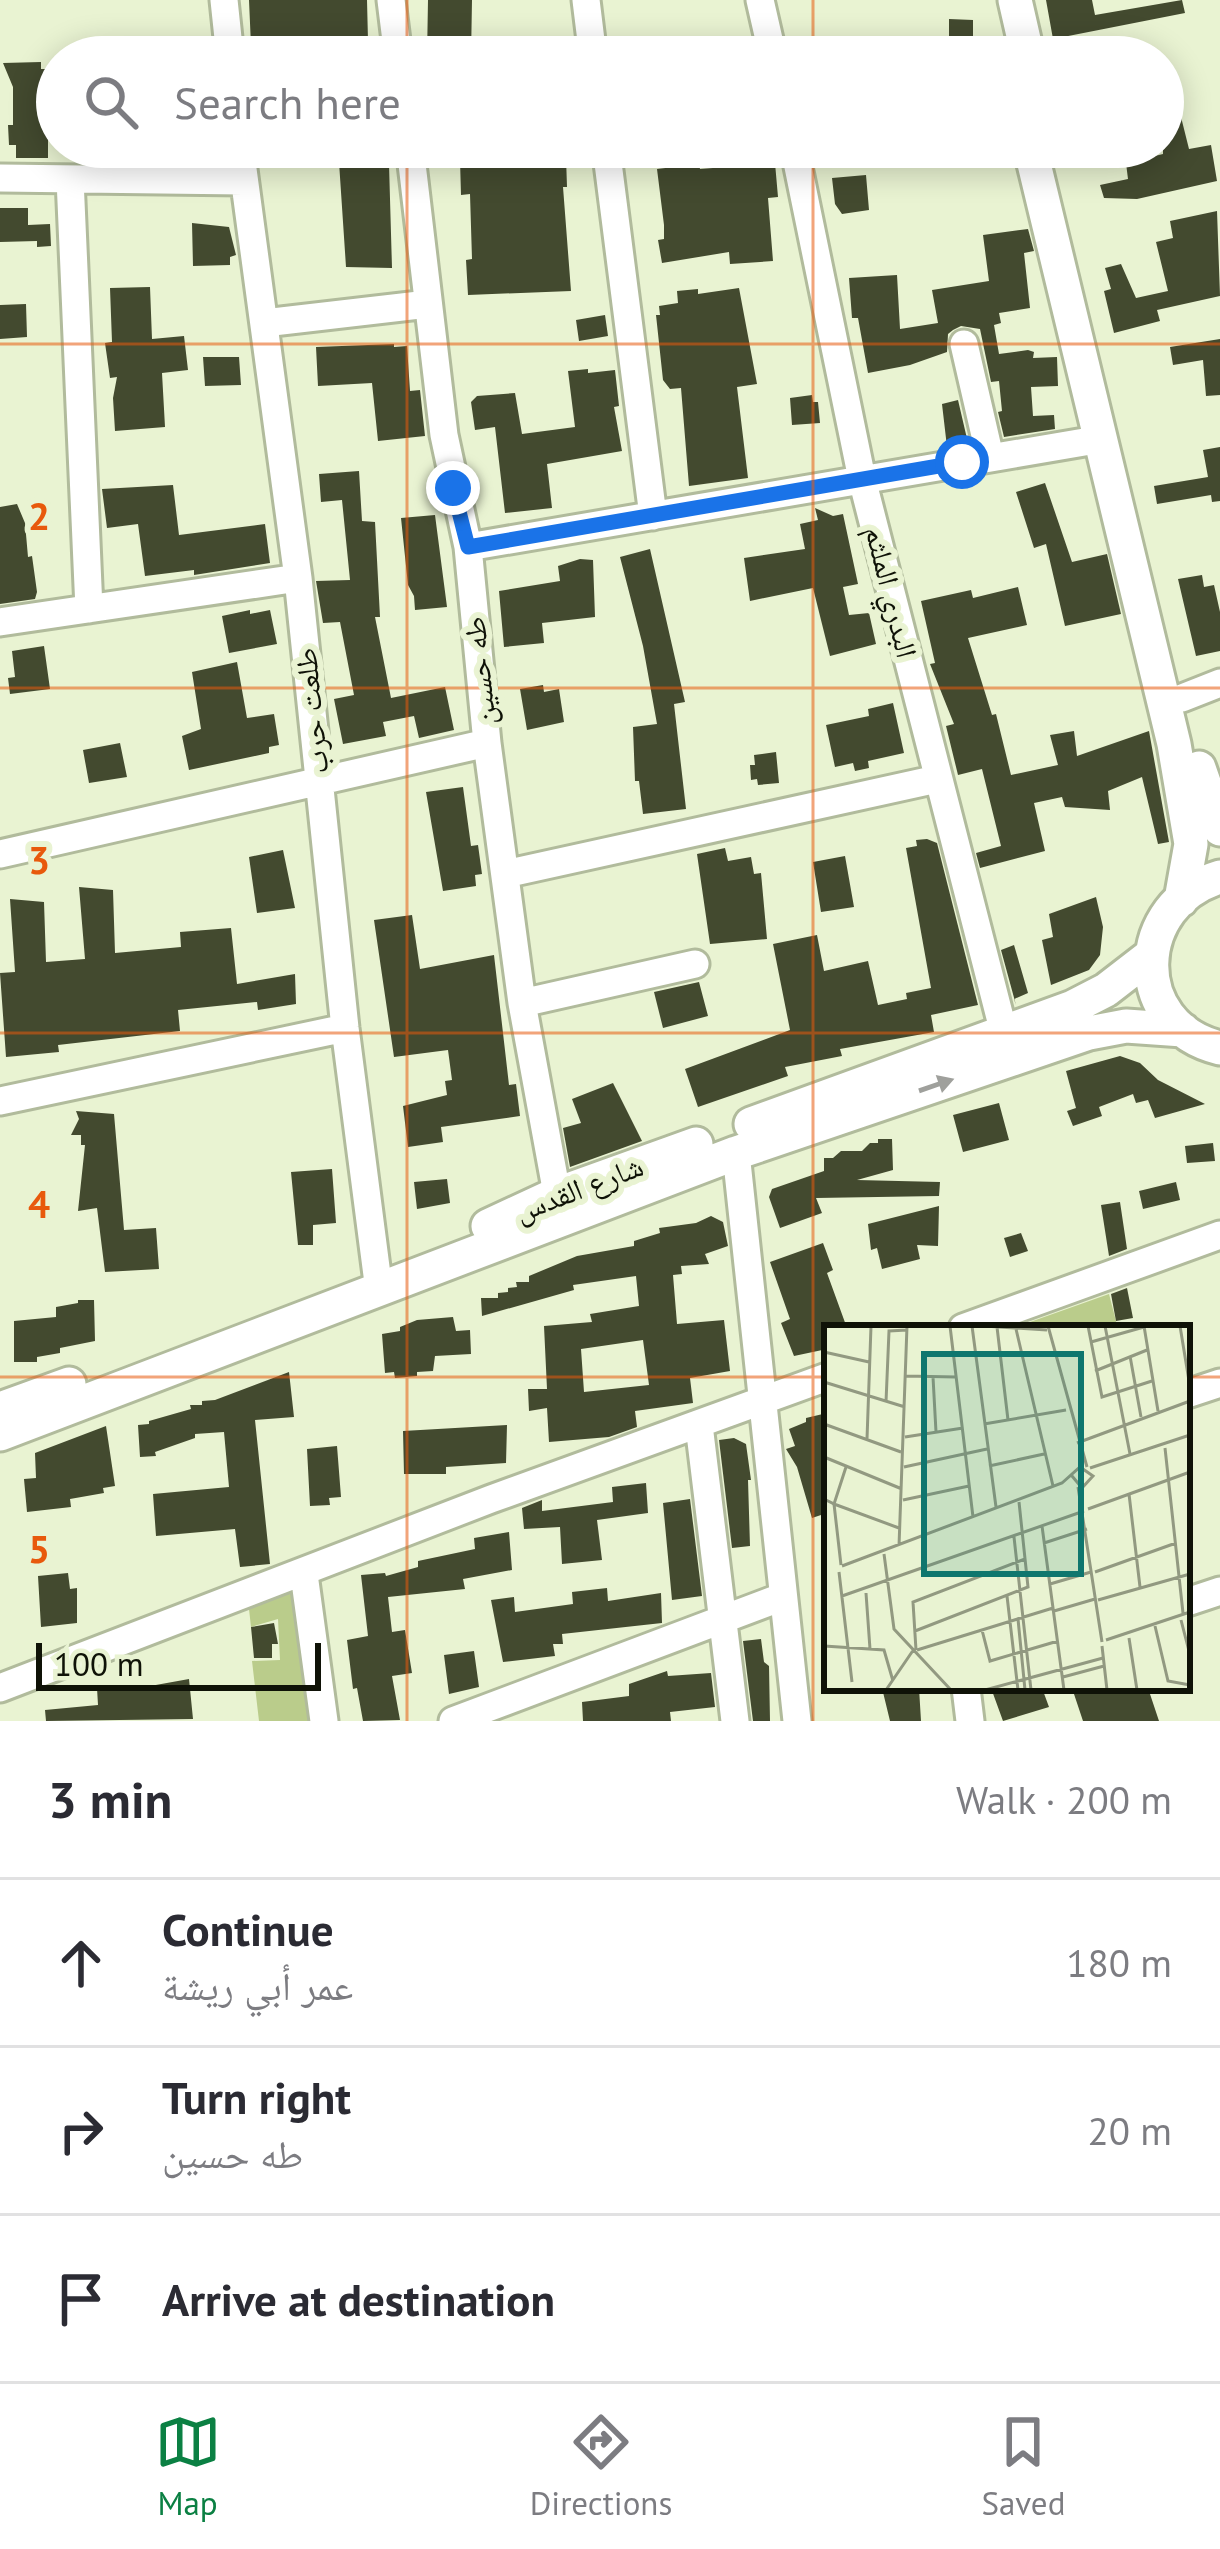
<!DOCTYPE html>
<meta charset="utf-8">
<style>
body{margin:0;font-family:"PT Sans","Noto Naskh Arabic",sans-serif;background:#f2f2f3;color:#2b2b33}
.scale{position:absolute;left:36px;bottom:30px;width:285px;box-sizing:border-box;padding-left:12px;border:6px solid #0f1207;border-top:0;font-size:33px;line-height:42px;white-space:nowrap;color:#0f1207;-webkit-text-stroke:9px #e9f3d2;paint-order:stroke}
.stop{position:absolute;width:36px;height:36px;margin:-27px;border:9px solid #1a73e8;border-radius:50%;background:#fff}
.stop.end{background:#1a73e8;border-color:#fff;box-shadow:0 3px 12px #0008}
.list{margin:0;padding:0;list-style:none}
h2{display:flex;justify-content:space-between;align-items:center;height:156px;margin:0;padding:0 48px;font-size:51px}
h2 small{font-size:39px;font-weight:400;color:#7c7c81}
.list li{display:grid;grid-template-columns:78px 1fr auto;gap:36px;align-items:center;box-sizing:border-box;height:168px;padding:0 48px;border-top:3px solid #e1e1e2}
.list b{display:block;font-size:45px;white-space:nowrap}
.list p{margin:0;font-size:39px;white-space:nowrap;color:#7c7c81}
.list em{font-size:39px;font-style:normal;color:#7c7c81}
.icon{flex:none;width:66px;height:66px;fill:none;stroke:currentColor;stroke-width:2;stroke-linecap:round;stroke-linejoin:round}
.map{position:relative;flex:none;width:1220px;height:1721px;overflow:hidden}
.search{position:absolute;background:#fff;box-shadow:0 6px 30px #0003;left:36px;right:36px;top:36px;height:132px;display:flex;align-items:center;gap:30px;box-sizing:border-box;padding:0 42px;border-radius:66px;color:#7c7c81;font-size:45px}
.sheet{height:660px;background:#fff}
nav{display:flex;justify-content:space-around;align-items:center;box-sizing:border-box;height:168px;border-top:3px solid #e1e1e2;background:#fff;font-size:33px;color:#7c7c81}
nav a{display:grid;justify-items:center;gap:6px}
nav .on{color:#0b8043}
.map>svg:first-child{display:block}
.green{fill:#bacc8b}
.building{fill:#434a2f;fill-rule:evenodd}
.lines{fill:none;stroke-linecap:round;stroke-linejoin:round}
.minor-casing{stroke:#b1bb9c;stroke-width:33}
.major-casing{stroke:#b1bb9c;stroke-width:39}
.minor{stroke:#fff;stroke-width:27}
.major{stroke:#fff;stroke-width:33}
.oneway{fill:#9fa09c}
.route{stroke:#1a73e8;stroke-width:15}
.grid{fill:none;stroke:#e8590c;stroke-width:3;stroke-opacity:0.55}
.labels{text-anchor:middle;stroke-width:12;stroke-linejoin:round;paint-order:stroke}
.street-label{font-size:30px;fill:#0f1207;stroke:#e9f3d2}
.inset-road{fill:none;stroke:#929981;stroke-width:3}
.view{fill:#0f766e;fill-opacity:0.15;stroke:#0f766e;stroke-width:6}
.inset-edge{fill:none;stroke:#0f1207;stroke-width:6}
.grid-label{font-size:39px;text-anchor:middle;font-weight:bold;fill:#e8590c;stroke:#e9f3d2;stroke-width:12;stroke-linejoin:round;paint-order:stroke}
</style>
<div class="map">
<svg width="1220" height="1721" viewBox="0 0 1220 1721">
<rect width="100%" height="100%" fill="#e9f3d2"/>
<path class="green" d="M1109,1294L1117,1325L1126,1322L1129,1328H1013Z
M302,1587L316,1721H259L252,1661L280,1660L278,1619L251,1627L249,1609Z"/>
<path class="building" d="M249,0H367L368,41L251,46Z
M428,0H472L471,57H427Z
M1046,0H1092L1095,15L1182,0L1185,13L1053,39Z
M949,19L973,20V42H949Z
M41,62V69H48V158H16V145H9L8,125H13V87L3,63Z
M1179,109L1189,149L1211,145L1217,181L1137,199L1104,198L1100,185L1128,179L1126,163L1163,154V113Z
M338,147H379L380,164H389L392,268L346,267Z
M548,155L566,157L567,187H563L571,291L468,295L466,260L472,259L470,194L461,195L460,160Z
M775,163L778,197L768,198L773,261L730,264L729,252L662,263L658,240L664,239V225L657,169L699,164L700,169Z
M866,175L869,210L842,214L835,204L832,178Z
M0,208H28V225L50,224L51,246L37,247V241L0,242Z
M1217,211L1220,296L1157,310L1160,321L1114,333L1104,291L1111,289L1105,268L1121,264L1136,298L1168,291L1156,242L1173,238L1170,221Z
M192,223L229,227L236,255L230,257V265L193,266Z
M1028,229L1034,251L1024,253L1030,308L999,313L1001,323L994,325L999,354L1028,350L1034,352L1033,358L1057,357L1058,386L1031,387L1033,416L1054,415L1055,429L1004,437L998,412L1002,411L999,381L991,382L980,329L961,326L953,330L948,334L947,352L910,365L868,373L858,318H852L849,278L897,275L900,329L938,323L932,290L989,281L983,235Z
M150,287L152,339L184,336L188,370L162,373L165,427L115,431L113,398L117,377L110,378L105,343L112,342L110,288Z
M739,288L757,384L737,387L748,478L689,486L681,388L670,389L663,380L656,315H660L659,306L678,303L677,291L698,289V294Z
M26,304L27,337L0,339V305Z
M605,315L608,336L579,341L576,320Z
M1220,339V395L1206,396L1203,360L1173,365L1170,347Z
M394,344V347L407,346L410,391L420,390L425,436L378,441L372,383L318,386L316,347Z
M203,357H239L241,385L205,386Z
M588,369V373L615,370L619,406L614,407L622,451L547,464L552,508L505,513L495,427L475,430L471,402L477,396L515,393L522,434L575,427L568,371Z
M812,395L813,402H818L820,423L792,425L790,398Z
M958,400L968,443L947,447L942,404Z
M1220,447V501L1212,502L1211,495L1157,504L1154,486L1208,477L1203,450Z
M359,471L362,521L375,522L380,617H375L391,698L445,687L454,730L419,738L414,716L383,722L386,736L343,744L334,699L354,695L340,622L323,623L316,581L350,580L342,500L321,502L319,474Z
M1045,483L1072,562L1107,554L1121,614L1065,626L1046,544L1034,548L1016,492Z
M173,485L179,535L265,524L270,563L194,575V570L145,576L138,524L107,528L102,489Z
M17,504L25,523L28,557L32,556L37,592L35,599L0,604V507Z
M815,508L833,516L843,514L858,584L843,587L849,615L869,613L876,644L830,656L813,588L750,601L744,558L805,549L800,524L818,520Z
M435,515L447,607L415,610L414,596L408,585L401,518Z
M650,549L685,702L674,704L686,809L643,814L639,781H635L633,727L657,724L643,646L620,557Z
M580,559L593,560L595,617L542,623L544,643L504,647L499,591L560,581L558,566Z
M1202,575L1204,587L1214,585L1220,612V651L1196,656L1178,579Z
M1018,587L1027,625L968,638L992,715L996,714L1011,775L1058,765L1050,735L1074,731L1077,756L1149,731L1169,842L1158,844L1142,777L1108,791L1110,810L1065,807L1062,797L1034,803L1045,851L980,868L976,853L1001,846L982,769L958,775L946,726L954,724L930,664L935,663L921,601L971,590L973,598Z
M250,610V614L270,610L277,644L229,653L222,616Z
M44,646L50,689L10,694L8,678L15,677L12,651Z
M237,662L247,718L274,714L279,745L269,747V753L189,770L182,736L201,729L192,672Z
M543,685L544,692L559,689L564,722L527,730L520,689Z
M893,703L904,753L868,761L869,768L855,771L853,763L835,767L826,725L869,716L868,709Z
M120,743L127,777L89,783L83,750Z
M776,752L779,783L758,785L757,779L751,780L750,765H755L754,755Z
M463,787L471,846L478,845L482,874L475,875L476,886L443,891L426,792Z
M927,839L937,843L978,1005L931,1015L934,1032L840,1049L842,1056L785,1067L788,1076L698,1107L685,1069L790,1030L773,944L817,935L824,971L868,961L878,1005L907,999L906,993L931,988L906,848L917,846L916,840Z
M725,848L728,861L751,857L754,874L761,873L767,939L710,944L697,854Z
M283,850L295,908L257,913L249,857Z
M845,856L854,907L821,912L813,862Z
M79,887L113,890L115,953L181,947L180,932L231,928L237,984L295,974L296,1004L258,1010L257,1002L178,1010L180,1031L58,1045L59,1052L6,1057L0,973L15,972L10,899L44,902L46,962L85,959Z
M1096,897L1103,927L1100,955L1089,970L1051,985L1042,940L1053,937L1049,914Z
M412,915L420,969L494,955L509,1085L516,1084L520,1116L441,1127L443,1142L408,1147L403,1106L447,1095L445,1081L452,1080L448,1050L394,1057L374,920Z
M1014,945L1028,993L1014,999L1016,1005L1001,950Z
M699,982L708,1016L663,1028L654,992Z
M1120,1056L1140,1063L1158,1080L1205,1104L1155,1118L1148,1100L1136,1103L1133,1094L1099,1107L1102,1116L1073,1126L1067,1111L1076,1108L1066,1071Z
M613,1083L642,1141L570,1167L563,1128L581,1123L572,1099Z
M999,1103L1009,1140L963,1152L953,1115Z
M76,1111L114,1114L124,1230L156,1228L159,1269L105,1272L97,1208L78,1211L85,1145H81V1135H71L79,1119Z
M878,1139H892L893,1170L857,1180L940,1182L939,1196L816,1198L822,1213L780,1228L769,1197L772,1189L824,1171V1158H833L841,1151H862L870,1143H878Z
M1213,1143L1215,1161L1187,1163L1185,1146Z
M332,1169L336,1223L313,1225V1245H298L291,1172Z
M447,1179L450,1203L417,1209L414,1182Z
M1176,1182L1180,1200L1143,1209L1139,1191Z
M1120,1202L1127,1249L1109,1256L1101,1205Z
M939,1206L938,1246L917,1245L920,1259L882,1269L877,1248L871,1250L868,1224Z
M711,1216L723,1222L728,1246L705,1254L709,1264L681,1266L682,1274L673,1275L677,1324L724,1320L730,1371L690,1378L693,1403L635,1411L637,1427L609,1437L549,1442L547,1408L529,1411L528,1389H547L544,1326L592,1322L590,1314L639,1306L636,1276L573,1285L574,1290L482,1316L481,1298H498V1293L508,1292V1288L517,1287L516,1282H529V1276L577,1256L634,1246V1241L660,1233L659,1228L696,1223ZM643,1340L649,1385L584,1392L581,1349Z
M1021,1233L1028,1251L1010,1257L1004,1238Z
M823,1243L833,1270L827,1273L847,1328H827V1349L794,1356L781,1323L790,1319L770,1262Z
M1127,1288L1133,1318L1116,1321L1111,1294Z
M78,1300H94L95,1341L60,1348V1353L37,1357V1362H14V1321L56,1317V1307L78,1303Z
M453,1317L456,1331L470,1330L471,1354L435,1356L433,1371L417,1372V1376L395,1378L394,1372L385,1373L382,1334L400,1331V1327L417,1320Z
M289,1372L294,1417L255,1420L270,1564L240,1567L235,1529L156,1536L153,1494L229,1487L224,1432L195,1434V1438L155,1452L156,1456L140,1457L138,1425L149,1424V1421L191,1409L190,1405H202V1401L215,1400Z
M827,1413V1513L812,1518L797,1467L786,1449L795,1446L789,1429L806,1422V1418Z
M507,1425L506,1463L446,1467V1474H404L403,1431Z
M106,1426L115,1486L103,1488L104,1493L70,1499L71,1507L27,1512L24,1479L36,1478L35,1453Z
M734,1438L746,1444L751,1480H748L750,1546L732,1548L719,1440Z
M337,1446L341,1497L329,1498L330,1505L310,1506L307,1449Z
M646,1483L648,1513L597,1520L602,1560L562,1564L560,1527L524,1529L522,1508L542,1500V1511L613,1502L612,1487Z
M690,1499L702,1596L672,1600L663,1503Z
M509,1532L512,1570L463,1579L465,1589L388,1597L392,1632L405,1630L412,1673L392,1676L400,1720L363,1721L357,1688L353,1689L347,1640L368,1636L361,1575L385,1573L386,1576L418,1567V1561L475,1549L474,1538Z
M68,1573L70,1589L77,1588V1623L41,1627L38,1576Z
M607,1588L608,1601L661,1593L662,1623L562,1634L563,1644H553L555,1656L503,1662L491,1600L514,1597L515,1612L573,1604L572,1592Z
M274,1623L278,1644H272V1658H254L251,1627Z
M761,1639L764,1662L769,1666L770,1721H753L743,1641Z
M474,1651L479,1687L449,1694L444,1655Z
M667,1671L668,1676L711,1673L715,1707L670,1712L671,1721H583L582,1702L629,1696V1684Z
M189,1679L193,1719L46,1721L45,1710L98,1705L97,1688L128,1687V1690Z
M882,1688H919L921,1721H890Z
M991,1688H1042L1049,1707L1003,1721Z
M1072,1688H1148L1159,1721H1083Z"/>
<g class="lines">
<g class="minor-casing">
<path id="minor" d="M224,0L230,57
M391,0L398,57
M586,0L593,57
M760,0L773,57
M240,147L298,578L345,1028L377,1275
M410,147L444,435L468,547L487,743L522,1003L557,1194
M606,147L653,516
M794,147L862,479L1004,1033
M794,150L834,147
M0,178L243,181
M70,179L89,609
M264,323L428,304
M964,344L990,457
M468,547L1102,439
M0,622L298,578
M1182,698L1220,683
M0,854L487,743
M505,874L937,779
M522,1003L695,964
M0,1101L345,1028
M736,1153L797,1721
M963,1328L1220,1235
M1187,1394L1220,1383
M699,1425L735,1721
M304,1574L324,1721
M1187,1602L1220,1591
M0,1688L491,1499L827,1377
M966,1688L970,1721
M453,1721L782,1597"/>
</g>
<g class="major-casing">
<path id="major" d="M1015,0L1028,57
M1030,147L1174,744L1191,844L1181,900
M1199,768L1220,829
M1220,877C1132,903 1126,1025 1220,1048
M751,1124L1073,1007L1106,990L1150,956
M488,1226L557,1194L696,1144
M0,1409L69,1384
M0,1434L736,1153L1089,1033L1126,1026L1183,1030"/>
</g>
<use href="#minor" class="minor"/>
<use href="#major" class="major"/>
</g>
<defs><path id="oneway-solid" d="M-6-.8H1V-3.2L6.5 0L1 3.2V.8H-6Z" transform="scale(3)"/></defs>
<use class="oneway" href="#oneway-solid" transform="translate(936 1085) rotate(-19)"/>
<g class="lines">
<path class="route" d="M453,488L468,547L962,462"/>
</g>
<path class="grid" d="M407,0V57M813,0V57M407,147V1721M813,147V1721M0,344H1220M0,688H1220M0,1033H1220M0,1377H827M1187,1377H1220"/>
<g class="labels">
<g class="street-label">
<text transform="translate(891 592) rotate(76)" y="10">البدري الملثم</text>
<text transform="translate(480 671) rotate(-96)" y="10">طه حسين</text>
<text transform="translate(312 711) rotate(-96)" y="10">طلعت حرب</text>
<text transform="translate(579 1189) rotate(-21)" y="10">شارع القدس</text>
</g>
</g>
<g transform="translate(824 1325)">
<rect width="366" height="366" fill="#e9f3d2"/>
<path class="inset-road" d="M126,1L149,192M148,1L172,182M160,1L223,5M224,1L263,142M264,1L278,72L328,56M281,1L306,129M320,1L334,86M356,1L366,62M173,2L184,95M192,4L229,161M267,17L320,2M0,27L45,37M306,31L317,92M271,46L323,25M81,51L132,52M109,52L112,107M0,57L81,82M62,77L65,6L83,5M0,99L77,127M160,99L242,85M81,112L139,103M43,114L47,1M253,118L366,76M341,123L359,288M0,132L78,164M165,141L220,129M22,142L10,179L75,203M80,142L163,124M266,143L366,110M254,162L278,317M305,169L316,262M0,174L10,179L17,240M79,175L145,161M264,184L366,147M218,201L240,365M190,212L207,365M220,218L263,204M75,221L83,1M60,229L70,304L127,365M18,241L238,158L256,142L269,151L258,163L248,151M15,247L28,357M271,247L352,218M226,259L267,247M42,268L46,324M18,271L260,186M183,271L194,365M274,275L366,249M230,286L271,274M194,294L201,365M357,295L366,330M331,301L344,356L366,360M158,305L166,336L234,316M91,306L204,262L195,177M305,313L313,365M282,315L366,287M0,321L60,325L69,356M278,321L283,365M92,325L89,277L201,234M93,325L229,283M239,352L280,341M62,365L90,324M161,365L279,333"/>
<path class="view" d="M100,29H257V249H100Z"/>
<rect width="366" height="366" class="inset-edge"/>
</g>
<g class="grid-label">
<text x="39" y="530">2</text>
<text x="39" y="874">3</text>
<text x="39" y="1218">4</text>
<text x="39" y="1563">5</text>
</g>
</svg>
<div class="scale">100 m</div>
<div class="stop" style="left:962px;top:462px"></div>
<div class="stop end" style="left:453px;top:488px"></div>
<div class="search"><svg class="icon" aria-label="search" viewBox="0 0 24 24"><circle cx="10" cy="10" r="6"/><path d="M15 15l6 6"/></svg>Search here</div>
</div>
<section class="sheet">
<h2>3 min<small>Walk · 200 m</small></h2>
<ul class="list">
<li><svg class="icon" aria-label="ahead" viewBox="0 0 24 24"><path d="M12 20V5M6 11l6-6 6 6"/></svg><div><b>Continue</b><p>عمر أبي ريشة</p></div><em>180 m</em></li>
<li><svg class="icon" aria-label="right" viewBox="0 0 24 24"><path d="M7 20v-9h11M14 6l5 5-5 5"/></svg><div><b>Turn right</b><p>طه حسين</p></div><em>20 m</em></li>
<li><svg class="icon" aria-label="arrive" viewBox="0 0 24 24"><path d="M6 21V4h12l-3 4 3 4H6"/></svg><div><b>Arrive at destination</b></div></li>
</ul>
</section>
<nav>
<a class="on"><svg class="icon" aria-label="map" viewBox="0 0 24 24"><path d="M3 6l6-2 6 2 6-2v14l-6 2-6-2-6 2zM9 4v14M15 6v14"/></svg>Map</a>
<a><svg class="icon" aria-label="directions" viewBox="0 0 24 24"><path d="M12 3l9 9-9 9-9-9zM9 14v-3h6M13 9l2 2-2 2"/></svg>Directions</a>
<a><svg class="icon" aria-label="saved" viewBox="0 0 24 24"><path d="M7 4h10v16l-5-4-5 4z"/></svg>Saved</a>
</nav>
